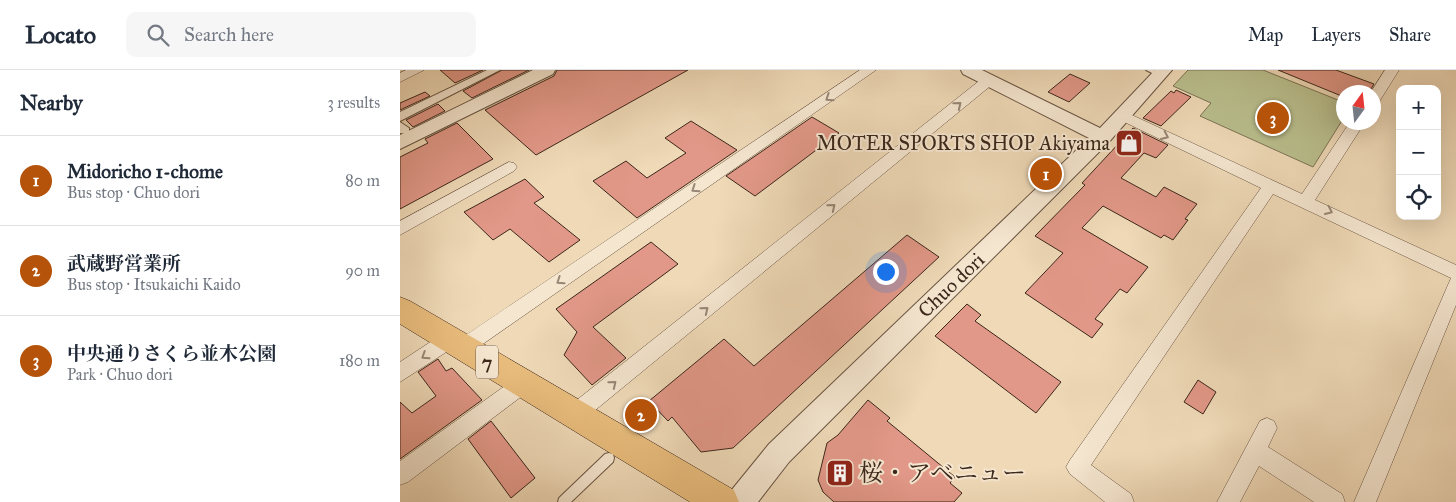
<!DOCTYPE html>
<meta charset="utf-8">
<style>
body{margin:0;font-family:"IM FELL Great Primer","Noto Serif JP",serif;background:#f6f6f7;color:#1f2937}
.controls{position:absolute;right:15px;top:15px;display:grid;overflow:hidden;border-radius:10px;box-shadow:0 5px 20px #0002}
.controls button{width:45px;height:45px;display:grid;place-items:center;padding:0;border:0;border-bottom:1px solid #e0e1e3;background:#fff;color:#1f2937;font:25px sans-serif}
.compass{position:absolute;left:936px;top:15px;width:45px;height:45px;border-radius:50%;background:#fff;box-shadow:0 5px 20px #0002;rotate:15deg}
.you{position:absolute;left:485px;top:201px;width:18px;height:18px;margin:-12px;border:4px solid #fff;border-radius:50%;background:#1a73e8;box-shadow:0 0 0 8px #1a73e833}
.badge{display:grid;place-items:center;width:32px;height:32px;border-radius:50%;background:#b45309;color:#fff;font-size:16px;font-weight:700}
.pin{position:absolute;translate:-50% -50%;border:2px solid #fff;box-shadow:0 1px 5px #0006}
.list{margin:0;padding:0;list-style:none}
h2{display:flex;justify-content:space-between;align-items:center;height:65px;margin:0;padding:0 20px;font-size:21px}
h2 small{font-size:16px;font-weight:400;color:#747a83}
.list li{display:grid;grid-template-columns:32px 1fr auto;gap:15px;align-items:center;box-sizing:border-box;height:90px;padding:0 20px;border-top:1px solid #e0e1e3}
.list b{display:block;font-size:19px;white-space:nowrap}
.list p{margin:0;font-size:16px;white-space:nowrap;color:#747a83}
.list em{font-size:16px;font-style:normal;color:#747a83}
.icon{flex:none;width:28px;height:28px;fill:none;stroke:currentColor;stroke-width:2;stroke-linecap:round;stroke-linejoin:round}
.map{position:relative;flex:none;width:1056px;height:432px;overflow:hidden}
header{display:flex;align-items:center;gap:30px;box-sizing:border-box;height:70px;padding:0 25px;background:#fff;border-bottom:1px solid #e0e1e3}
header strong{font-size:24px}
nav{display:flex;gap:28px;margin-inline-start:auto;font-size:18px}
.search{width:350px;height:45px;background:#f6f6f7;display:flex;align-items:center;gap:12px;box-sizing:border-box;padding:0 18px;border-radius:10px;color:#747a83;font-size:19px}
main{display:flex}
aside{flex:1;background:#fff}
.map>svg:first-child{display:block}
.green{fill:#babf8e;stroke:#7b7354}
.building{fill:#e29888;stroke:#3c271b}
.lines{fill:none;stroke-linecap:round;stroke-linejoin:round}
.service-casing{stroke:#695442;stroke-width:2}
.pedestrian-casing{stroke:#695442;stroke-width:2}
.minor-casing{stroke:#695442;stroke-width:1}
.tertiary-casing{stroke:#695442;stroke-width:2}
.primary-casing{stroke:#3c271b;stroke-width:1}
.service{fill:#f5e6d0;fill-rule:evenodd}
.pedestrian{fill:#f5e6d0;fill-rule:evenodd}
.minor{fill:#f5e6d0;fill-rule:evenodd}
.tertiary{fill:#f5e6d0;fill-rule:evenodd}
.primary{fill:#e8bc7c;fill-rule:evenodd}
.oneway{stroke:#988676}
.labels{text-anchor:middle;stroke-width:4;stroke-linejoin:round;paint-order:stroke}
.shield{fill:#f5e6d0;stroke:#746051;stroke-width:1}
.shield-label{font-size:19px;font-weight:bold;fill:#3c271b}
.poi-label{font-size:20px;fill:#3c271b;stroke:#f5e6d0;text-anchor:end}
.street-label{font-size:20px;fill:#3c271b;stroke:#f5e6d0}
.near-poi-label{font-size:24px;fill:#3c271b;stroke:#f5e6d0;text-anchor:start}
</style>
<header>
<strong>Locato</strong>
<div class="search"><svg class="icon" aria-label="search" viewBox="0 0 24 24"><circle cx="10" cy="10" r="6"/><path d="M15 15l6 6"/></svg>Search here</div>
<nav><a>Map</a><a>Layers</a><a>Share</a></nav>
</header>
<main>
<aside>
<h2>Nearby<small>3 results</small></h2>
<ul class="list">
<li><span class="badge">1</span><div><b>Midoricho 1-chome</b><p>Bus stop · Chuo dori</p></div><em>80 m</em></li>
<li><span class="badge">2</span><div><b>武蔵野営業所</b><p>Bus stop · Itsukaichi Kaido</p></div><em>90 m</em></li>
<li><span class="badge">3</span><div><b>中央通りさくら並木公園</b><p>Park · Chuo dori</p></div><em>180 m</em></li>
</ul>
</aside>
<div class="map">
<svg width="1056" height="432" viewBox="0 0 1056 432">
<rect width="100%" height="100%" fill="#efd9b7"/>
<filter id="stains"><feTurbulence type="fractalNoise" baseFrequency=".004" numOctaves="4"/><feColorMatrix values="0 0 0 0 .2 0 0 0 0 .09 0 0 0 0 .02 0 0 0 .5 -.17"/></filter>
<radialGradient id="worn" r=".72"><stop offset=".6" stop-color="#630" stop-opacity="0"/><stop offset="1" stop-color="#630" stop-opacity=".3"/></radialGradient>
<path class="green" d="M788,0H863L943,32V49L913,97L800,46L811,33L773,16Z"/>
<path class="building" d="M40,0H83L55,13Z
M102,0H129L72,28L63,21Z
M157,0H288L136,85L85,40L154,6Z
M878,0H936L974,14L969,22H944V27Z
M670,4L690,13L669,32L648,22Z
M776,20L791,27L761,56L743,48L771,21L774,23Z
M25,22L30,26L0,40V33Z
M38,34L45,41L13,57L6,50Z
M412,47L439,63L355,126L326,106Z
M291,51L337,80L237,148L193,111L226,91L247,108L286,83L265,68Z
M57,53L93,89L0,139V87L28,73L25,69Z
M733,58L768,75L756,88L744,83L721,108L756,127L764,117L797,134L785,149L788,150L773,170L764,165L761,168L703,136L682,158L748,197L727,223L720,219L695,249L703,254L692,268L625,223L663,183L635,166L685,115L682,113Z
M125,109L144,127L134,133L180,170L149,192L110,159L93,170L64,142Z
M507,165L539,187L333,378L301,382L272,347L268,351L249,331L324,269L354,296Z
M251,172L278,194L193,257L226,288L192,315L164,285L177,262L156,239Z
M567,234L581,245L575,251L661,312L636,343L535,266Z
M38,289L46,301L52,298L82,330L0,389V332L12,343L36,326L18,302Z
M798,310L816,322L803,344L784,332Z
M468,330L490,348L487,351L555,407L550,413L562,423L554,432H434L423,422L418,410L427,373L438,365Z
M91,351L135,408L111,428L68,369Z"/>
<g class="lines">
<g class="service-casing">
<path id="service" d="M746,0H754L763,5L762,6H758Z
M209,383L213,384L214,388L213,392L171,432H158L159,428L205,384Z"/>
</g>
<g class="pedestrian-casing">
<path id="pedestrian" d="M87,0H100L0,51V42Z
M0,52L9,58V64L0,63Z"/>
</g>
<g class="minor-casing">
<path id="minor" d="M6,0H24L0,12V3Z
M460,0H476L70,283L63,285L56,283L54,277L0,312V292L44,263L51,261L58,263L60,269Z
M985,0H999L979,32L974,33V22H971Z
M589,6L594,7L596,10L594,13L182,351L175,354L168,351L165,344L168,337L584,7Z
M721,40L902,124L950,52H965L915,130L1056,195V235L976,432H954L1051,208L873,124L691,395L731,424L734,432H705L670,404L666,397L670,390L861,118L716,48L714,45Z
M109,92L114,93L117,97L114,101L0,165V151Z
M123,305L130,308L133,314L130,320L8,412L0,415V391L116,308Z
M867,348L874,351L877,358L868,377L942,424L945,432H914L859,396L840,432H817L860,351Z"/>
</g>
<g class="tertiary-casing">
<path id="tertiary" d="M133,0H155L153,4L0,79V65Z
M561,0H582L700,58L755,0H772L709,72L389,392L358,432H326L330,422L369,374L689,68L563,4Z"/>
</g>
<g class="primary-casing">
<path id="primary" d="M0,227L10,231L334,420L339,432H290L0,254Z"/>
</g>
<use href="#service" class="service"/>
<use href="#pedestrian" class="pedestrian"/>
<use href="#minor" class="minor"/>
<use href="#tertiary" class="tertiary"/>
<use href="#primary" class="primary"/>
</g>
<defs><path id="oneway-chevron" d="M-2-3.5L2.5 0L-2 3.5" fill="none" stroke-width="1.6" stroke-linecap="round" stroke-linejoin="round" transform="scale(1.25)"/></defs>
<g class="oneway">
<use href="#oneway-chevron" transform="translate(429 28) rotate(146)"/>
<use href="#oneway-chevron" transform="translate(558 35) rotate(-39)"/>
<use href="#oneway-chevron" transform="translate(765 66) rotate(25)"/>
<use href="#oneway-chevron" transform="translate(295 119) rotate(146)"/>
<use href="#oneway-chevron" transform="translate(432 137) rotate(-39)"/>
<use href="#oneway-chevron" transform="translate(929 141) rotate(25)"/>
<use href="#oneway-chevron" transform="translate(160 211) rotate(146)"/>
<use href="#oneway-chevron" transform="translate(305 240) rotate(-39)"/>
<use href="#oneway-chevron" transform="translate(25 286) rotate(147)"/>
<use href="#oneway-chevron" transform="translate(213 314) rotate(-39)"/>
</g>
<defs>
<g id="shop-square" transform="scale(1.4375)"><rect x="-9" y="-9" width="18" height="18" rx="4" fill="#8f2418" stroke="#f5e6d0"/><path d="M-5-2.5h2.3a2.7 3.5 0 0 1 5.4 0H5L5.5 6h-11ZM-1.5-2.5h3a1.5 2.3 0 0 0-3 0Z" fill="#fff"/></g>
<g id="building-square" transform="scale(1.4375)"><rect x="-9" y="-9" width="18" height="18" rx="4" fill="#8f2418" stroke="#f5e6d0"/><path d="M-4-6H4V6H1V3H-1V6H-4ZM-2.5-4.3h1.7v1.8h-1.7ZM.8-4.3h1.7v1.8H.8ZM-2.5-1h1.7V.8h-1.7ZM.8-1h1.7V.8H.8Z" fill="#fff"/></g>
</defs>
<g fill-rule="evenodd">
<use href="#shop-square" x="729" y="73"/>
<use href="#building-square" x="440" y="403"/>
</g>
<g class="labels">
<rect class="shield" x="76" y="275.5" width="22" height="33" rx="4"/>
<g class="shield-label">
<text x="87" y="299">7</text>
</g>
<g class="poi-label">
<text x="710" y="80">MOTER SPORTS SHOP Akiyama</text>
</g>
<g class="street-label">
<text transform="translate(551 215) rotate(-44)" y="7">Chuo dori</text>
</g>
<g class="near-poi-label">
<text x="459" y="411">桜・アベニュー</text>
</g>
</g>
<rect width="100%" height="100%" filter="url(#stains)"/>
<rect width="100%" height="100%" fill="url(#worn)"/>
</svg>
<div class="controls">
<button>+</button>
<button>−</button>
<button><svg class="icon" aria-label="locate" viewBox="0 0 24 24"><circle cx="12" cy="12" r="6"/><path d="M12 2v4M12 18v4M2 12h4M18 12h4"/></svg></button>
</div>
<svg class="compass" viewBox="-18 -18 36 36"><path d="M0-13l5 13h-10z" fill="#e53935"/><path d="M0 13l5-13h-10z" fill="#747a83"/></svg>
<div class="you"></div>
<div class="pin badge" style="left:646px;top:104px">1</div>
<div class="pin badge" style="left:241px;top:345px">2</div>
<div class="pin badge" style="left:873px;top:48px">3</div>
</div>
</main>
